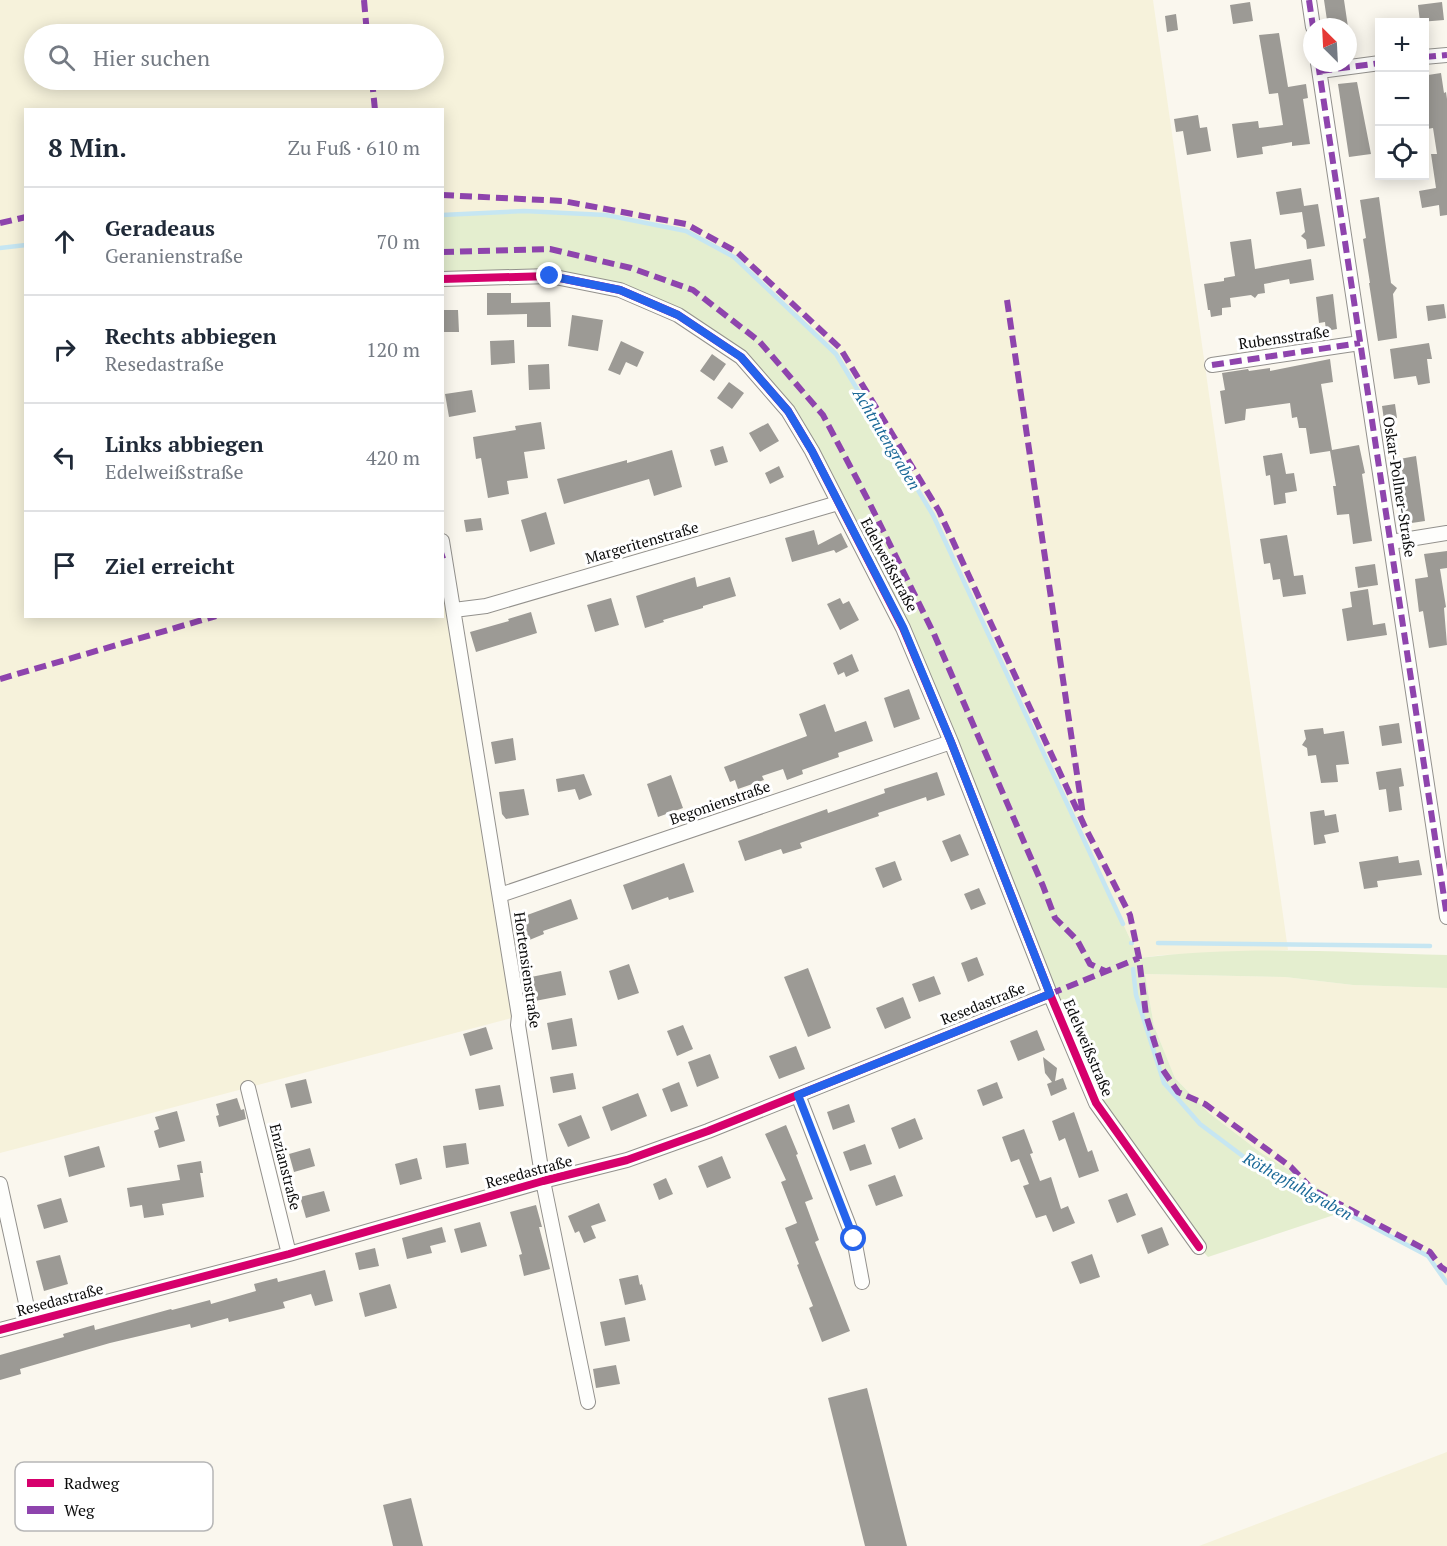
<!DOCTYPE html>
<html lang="de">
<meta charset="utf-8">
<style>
body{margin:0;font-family:"PT Serif",serif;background:#f2f2f3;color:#1f2937}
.controls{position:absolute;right:18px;top:18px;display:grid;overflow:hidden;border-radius:0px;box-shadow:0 3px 15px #0003}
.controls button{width:54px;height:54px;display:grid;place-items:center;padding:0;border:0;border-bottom:2px solid #e0e1e3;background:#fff;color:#1f2937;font:30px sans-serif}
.compass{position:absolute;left:1303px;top:18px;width:54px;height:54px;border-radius:50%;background:#fff;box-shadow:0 3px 15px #0003;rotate:336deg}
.stop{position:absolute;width:18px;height:18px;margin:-14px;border:4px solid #2563eb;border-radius:50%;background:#fff}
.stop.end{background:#2563eb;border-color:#fff;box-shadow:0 2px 6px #0008}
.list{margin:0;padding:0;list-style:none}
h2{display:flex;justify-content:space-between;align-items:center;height:78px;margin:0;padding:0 24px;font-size:26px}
h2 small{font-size:20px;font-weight:400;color:#747a83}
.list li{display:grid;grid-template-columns:39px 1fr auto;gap:18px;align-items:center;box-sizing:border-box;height:108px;padding:0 24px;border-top:2px solid #e0e1e3}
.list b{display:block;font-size:22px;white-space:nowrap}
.list p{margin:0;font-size:20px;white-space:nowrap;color:#747a83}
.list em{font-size:20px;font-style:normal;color:#747a83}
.icon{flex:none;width:33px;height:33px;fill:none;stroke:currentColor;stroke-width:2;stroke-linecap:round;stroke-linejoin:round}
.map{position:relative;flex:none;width:1447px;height:1546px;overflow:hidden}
.search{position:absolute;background:#fff;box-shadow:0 3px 15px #0003;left:24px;top:24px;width:420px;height:66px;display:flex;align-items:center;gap:15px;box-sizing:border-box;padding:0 21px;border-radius:33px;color:#747a83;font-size:22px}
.panel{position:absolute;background:#fff;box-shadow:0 3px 15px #0003;left:24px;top:108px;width:420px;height:510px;border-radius:0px}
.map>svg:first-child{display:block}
.farmland{fill:#f6f2db;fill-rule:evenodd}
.green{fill:#e4eecf}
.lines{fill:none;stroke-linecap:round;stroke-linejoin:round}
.stream{stroke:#c6e6f2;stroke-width:4.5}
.building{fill:#9c9a95}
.street-casing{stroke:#93918d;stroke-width:16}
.street{stroke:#fefefc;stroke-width:14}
.quiet{stroke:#8e44ad;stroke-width:6;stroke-dasharray:12 6;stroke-linecap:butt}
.cycleway-casing{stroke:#fff;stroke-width:11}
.cycleway{stroke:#d6006c;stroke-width:8}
.route{stroke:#2563eb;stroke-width:8}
.labels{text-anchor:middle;stroke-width:6;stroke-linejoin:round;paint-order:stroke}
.street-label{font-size:15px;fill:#0b0b0b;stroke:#fff}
.water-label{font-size:16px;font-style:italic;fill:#1a6897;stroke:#fff}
.key{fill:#fff;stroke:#b6b6b6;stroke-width:1.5}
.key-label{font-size:16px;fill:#0b0b0b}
</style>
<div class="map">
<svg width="1447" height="1546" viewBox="0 0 1447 1546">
<rect width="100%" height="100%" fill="#faf7ee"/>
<path class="farmland" d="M0,0H1153L1288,950L1162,955L1139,958L933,515L606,215L524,211L443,215L442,110H26V616H442L443,541L519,1016L0,1153ZM34,34H434V80H34Z
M1145,974L1285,977L1353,985L1447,988V1283L1428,1256L1260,1152L1209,1113L1175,1078L1154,1026Z
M1447,1452V1546H1199Z"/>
<path class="green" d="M524,211L606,215L686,231L734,257L836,354L933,515L1139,958C1240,945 1345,952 1447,955V988L1353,985L1285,977L1145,974L1154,1026L1175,1078L1209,1113L1260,1152L1352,1209L1208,1257L1199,1247L1103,1115L951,742L812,451L741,357L620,290L550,276L443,279V215Z"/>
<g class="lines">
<path class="stream" d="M442,215L524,211L606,215L686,231L734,257L836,354L933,515L1123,924
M0,248L26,245
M1131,943H1132
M1158,943L1430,946
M1133,969L1136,995L1164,1083L1200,1124L1252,1163L1428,1256L1447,1283"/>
</g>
<path class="building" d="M1324,0H1344L1348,27H1328Z
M1250,2L1253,21L1233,24L1230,5Z
M1442,2L1444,20L1420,22L1418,5Z
M1176,14L1178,30L1167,32L1165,16Z
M1279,33L1288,87L1306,84L1308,98L1303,99L1310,144L1292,146V142L1262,147L1263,154L1237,158L1232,124L1258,121L1259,128L1283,125L1278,93L1269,94L1259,35Z
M1441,73L1444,93L1446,92L1447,99V215L1440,216L1439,205L1422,208L1419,191L1436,188L1431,154H1437L1433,128L1427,129L1425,115V83L1429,82L1428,75Z
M1357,82L1371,154L1349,157L1338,84Z
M1198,115L1200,128L1207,127L1211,151L1187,155L1183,131L1176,132L1174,119Z
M1301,188L1304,206L1318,204L1325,246L1307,249L1306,240L1301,236L1305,232L1302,212L1280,215L1276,192Z
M1379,197L1391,283L1397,288L1393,294L1397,338L1378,341L1369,283H1370L1363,239L1366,238L1360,200Z
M1251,239L1255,269L1311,259L1314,280L1290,284L1289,279L1264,284L1265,293L1258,294L1255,298L1251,295L1230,298L1231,307L1222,308V315L1211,317L1210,310H1208L1204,284L1224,281V278L1235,276L1230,242Z
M487,293H511V303L550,302L551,327H527V314L487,315Z
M1333,294L1337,329L1326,331L1325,322L1319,323L1316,297Z
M1444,304L1446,318L1428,321L1426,306Z
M442,310H458L459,332H442Z
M572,315L603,320L598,351L568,346Z
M514,340L515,363L491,365L490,341Z
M621,341L644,352L637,367L626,362L620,375L608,370Z
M1429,343L1432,359H1427L1430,383L1418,385L1416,376L1394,379L1390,349Z
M712,354L726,364L714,381L700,371Z
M1330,359L1333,382L1321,384L1332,450L1359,445L1365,473L1362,474L1372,541L1353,544L1349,514L1337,515L1333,486H1336L1330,451L1310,454L1306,428H1299L1297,417L1292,418L1290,403L1246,409L1245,420L1225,424L1220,391L1225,390L1222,373L1248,369L1249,371L1270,368V371Z
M549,364L550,389L529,390L528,365Z
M729,382L744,393L732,409L717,398Z
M472,390L476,412L449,417L445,394Z
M1395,404L1397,418L1384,420L1382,406Z
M541,422L545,449L524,452L528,478L507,481L509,494L488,498L481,458L476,459L473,437L516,430L515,426Z
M768,423L779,441L760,452L749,433Z
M723,446L728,462L715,466L710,450Z
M672,450L682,487L654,496L649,479L564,504L557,479L627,460V463Z
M1282,453L1286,474L1294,473L1297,491L1285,493L1286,503L1274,505L1270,475L1266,476L1263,456Z
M1416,456L1425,521L1405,524L1394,460Z
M779,466L784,477L770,484L765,473Z
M546,512L555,544L530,552L521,520Z
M481,518L483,530L466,532L464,520Z
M814,530L818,545L841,533L848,547L836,553L834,550L792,562L785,538Z
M1287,535L1294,576L1303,575L1306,594L1283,597L1280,579L1273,580L1270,563L1264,564L1260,539Z
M1447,551V568L1440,569L1446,607L1444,608L1447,645L1429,648L1423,611L1419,612L1415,579L1428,577L1424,554Z
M1375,564L1378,585L1358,588L1355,567Z
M695,577L697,587L730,577L736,596L703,606V608L663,620L664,622L645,628L636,596Z
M1368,589L1373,625L1385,623L1387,635L1347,641L1342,609L1352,607L1350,592Z
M611,598L619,625L595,632L587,605Z
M840,598L843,604L849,601L859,620L840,630L827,604Z
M531,612L537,633L476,652L470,632L509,621L508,619Z
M852,654L859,671L846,677L844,672L838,675L833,663Z
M909,689L920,719L894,728L884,698Z
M825,704L835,732L866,721L873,741L838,753L839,757L802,770L803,774L787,780L783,769L762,776L764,780L738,789L735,780L730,782L724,767L807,736L799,714Z
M1399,723L1402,743L1382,746L1379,726Z
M1323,728L1324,734L1344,731L1349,764L1336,765L1338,782L1321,783L1316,755L1308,756L1307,748L1302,745L1306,739L1304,730Z
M513,738L516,760L495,764L491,742Z
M1401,768L1404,786L1399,787L1402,810L1389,812L1386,789L1379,790L1376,772Z
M937,772L945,795L927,801L926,797L878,813L879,816L800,843L802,848L783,854L781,849L745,861L738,841L827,809L828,813L885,793L884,789Z
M584,774L592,795L579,800L575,789L558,792L556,779Z
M671,775L683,808L658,817L647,784Z
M524,789L529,815L506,819L502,814L499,792Z
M1324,810L1325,816L1336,814L1339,832L1324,835L1326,843L1314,845L1310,812Z
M960,834L969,855L951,862L942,841Z
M1398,856L1399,863L1419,860L1422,875L1377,881L1378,887L1364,889L1359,862Z
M895,861L902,880L883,888L875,868Z
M684,863L694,892L669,900L668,897L632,910L623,885Z
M979,888L986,904L971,910L964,894Z
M571,899L578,919L543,931L544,934L527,941L519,918Z
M977,957L984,975L968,982L961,963Z
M629,964L639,993L618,1000L609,971Z
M808,968L831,1028L808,1037L784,977Z
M561,971L566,995L535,1001L531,977Z
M934,976L941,994L919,1002L912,984Z
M903,997L911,1018L885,1029L876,1008Z
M572,1018L577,1046L552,1050L547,1023Z
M683,1025L693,1049L677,1056L667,1031Z
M486,1027L493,1049L470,1056L463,1034Z
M1037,1030L1045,1050L1018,1061L1010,1041Z
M796,1046L805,1069L779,1079L769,1056Z
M710,1054L719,1078L697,1087L688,1062Z
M1043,1057L1057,1068L1055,1081L1063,1078L1067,1089L1051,1096L1047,1084L1052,1082L1045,1073Z
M573,1073L576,1089L553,1093L550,1077Z
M306,1079L312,1103L291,1108L285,1084Z
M679,1082L688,1106L671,1112L662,1089Z
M997,1082L1003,1098L983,1106L977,1090Z
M500,1085L504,1106L479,1110L475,1089Z
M638,1093L647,1116L611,1131L602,1107Z
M237,1098L241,1110L244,1109L246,1119L219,1127L216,1116L219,1115L216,1104Z
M849,1104L855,1122L833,1130L827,1112Z
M177,1111L185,1141L159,1148L154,1131L159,1129L155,1117Z
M1074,1112L1088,1152L1092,1150L1099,1171L1079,1178L1065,1138L1059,1141L1052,1121Z
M581,1115L590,1138L568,1147L558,1124Z
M915,1118L923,1139L899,1149L891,1128Z
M786,1125L798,1154L796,1155L813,1199L805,1202L819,1240L815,1242L850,1331L822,1342L809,1308L813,1306L797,1265L799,1264L785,1228L797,1223L781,1182L786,1180L765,1134Z
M1024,1129L1033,1153L1030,1154L1040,1181L1051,1177L1061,1209L1068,1206L1075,1223L1053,1232L1046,1215L1036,1218L1023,1186L1029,1184L1019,1159L1011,1162L1002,1137Z
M466,1143L469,1164L446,1168L443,1146Z
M865,1144L872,1164L850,1171L843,1152Z
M99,1146L105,1167L69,1177L64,1156Z
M310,1148L315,1166L294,1172L289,1154Z
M722,1156L731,1178L707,1188L698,1166Z
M417,1158L422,1179L400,1185L395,1164Z
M201,1161L203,1173H200L204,1197L162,1204L164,1215L144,1218L142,1205L130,1207L127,1188L180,1180L177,1165Z
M895,1175L903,1196L876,1206L868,1185Z
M666,1178L673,1194L659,1200L653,1184Z
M324,1191L330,1211L306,1218L300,1197Z
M1127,1193L1136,1215L1117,1223L1108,1200Z
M61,1198L68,1222L44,1229L37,1205Z
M599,1203L606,1221L591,1226L596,1238L584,1243L579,1231L575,1233L568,1216Z
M536,1205L542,1227H539L550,1269L524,1276L519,1255L522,1254L510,1212Z
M480,1222L487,1246L461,1253L454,1229Z
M442,1227L446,1242L430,1246L432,1253L407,1259L402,1238Z
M1162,1227L1169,1245L1148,1254L1141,1235Z
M375,1248L379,1266L359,1270L355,1253Z
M1092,1254L1100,1277L1080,1284L1071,1262Z
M60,1255L68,1284L44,1291L36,1261Z
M325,1270L333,1301L315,1306L311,1294L283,1302L285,1308L229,1322L228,1318L191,1328L190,1324L110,1343L20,1369L21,1374L0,1380V1355L64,1337L63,1334L94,1325L95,1330L171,1309L172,1310L210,1300L211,1304L256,1291L254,1284L277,1278L278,1282Z
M638,1275L640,1285L642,1284L646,1300L625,1305L619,1279Z
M390,1284L397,1308L365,1317L359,1293Z
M625,1317L630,1341L605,1346L600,1322Z
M616,1365L620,1384L596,1388L593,1369Z
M867,1388L893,1491L907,1546H865L828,1398Z
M411,1498L423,1546H393L383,1505Z"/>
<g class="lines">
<g class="street-casing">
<path id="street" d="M1309,0L1313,27
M1424,57L1447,55
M1318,63L1447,917
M1320,71L1380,63
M442,279L550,276L620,290L678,315L741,357L788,411L812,451L903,628L951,742L1050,994L1096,1103L1199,1247
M1212,365L1360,343
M442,541L519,1016L518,1025L543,1181L588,1402
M1391,542L1447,533
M454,610L486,606L838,503
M500,895L951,742
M248,1088L289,1254
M798,1095L854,1239L862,1282
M0,1184L30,1321
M0,1330L289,1254L543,1181L627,1160L708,1131L1050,994"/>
</g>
<use href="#street" class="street"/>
<path class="quiet" d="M364,0L367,34
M1309,0L1313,27
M1424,57L1447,55
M1318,63L1447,917
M1320,71L1380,63
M372,80L375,110
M442,195L563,201L686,224L737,252L840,348L939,511L1085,827L1130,915L1139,958L1146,1015L1163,1070L1178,1092L1205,1104L1291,1167L1313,1190L1430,1252L1441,1267L1447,1271
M0,223L26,217
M442,252L550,249L631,268L693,290L759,341L823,415L869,502L934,634L1043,886L1055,918L1077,940L1090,964L1105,971
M1007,300L1083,815
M1212,365L1360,343
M442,556L445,555
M0,679L216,616
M1050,994L1139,958"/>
<g class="cycleway-casing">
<path id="cycleway" d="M442,279L550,276L620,290L678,315L741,357L788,411L812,451L903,628L951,742L1050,994L1096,1103L1199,1247
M0,1330L289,1254L543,1181L627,1160L708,1131L1050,994"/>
</g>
<use href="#cycleway" class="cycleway"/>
</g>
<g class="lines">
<path class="route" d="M550,276L620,290L678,315L741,357L788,411L812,451L903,627L951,742L1050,994L798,1095L854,1239"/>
</g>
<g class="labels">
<g class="street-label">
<text transform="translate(1284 338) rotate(-8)" y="5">Rubensstraße</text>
<text transform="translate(1399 487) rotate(81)" y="5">Oskar-Pollner-Straße</text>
<text transform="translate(642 543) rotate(-16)" y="5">Margeritenstraße</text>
<text transform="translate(889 565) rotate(62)" y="5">Edelweißstraße</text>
<text transform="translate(720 803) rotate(-19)" y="5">Begonienstraße</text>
<text transform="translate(527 970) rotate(82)" y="5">Hortensienstraße</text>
<text transform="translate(983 1004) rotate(-22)" y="5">Resedastraße</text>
<text transform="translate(1088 1048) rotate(67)" y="5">Edelweißstraße</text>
<text transform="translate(285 1167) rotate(76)" y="5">Enzianstraße</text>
<text transform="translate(529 1172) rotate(-15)" y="5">Resedastraße</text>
<text transform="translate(60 1300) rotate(-15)" y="5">Resedastraße</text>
</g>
<g class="water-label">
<text transform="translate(887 439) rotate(59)" y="6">Achtrutengraben</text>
<text transform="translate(1298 1186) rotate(29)" y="6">Röthepfuhlgraben</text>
</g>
</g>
<rect x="15" y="1462" width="198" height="69" rx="9" class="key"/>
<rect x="27" y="1479" width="27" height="8" fill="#d6006c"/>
<rect x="27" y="1506" width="27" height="8" fill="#8e44ad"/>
<g class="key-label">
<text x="64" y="1489">Radweg</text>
<text x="64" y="1516">Weg</text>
</g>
</svg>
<div class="controls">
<button>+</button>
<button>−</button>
<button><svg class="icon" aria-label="locate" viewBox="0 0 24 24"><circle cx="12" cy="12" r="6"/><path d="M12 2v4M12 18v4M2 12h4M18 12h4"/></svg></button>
</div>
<svg class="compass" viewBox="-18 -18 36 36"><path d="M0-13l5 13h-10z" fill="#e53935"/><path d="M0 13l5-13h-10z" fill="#747a83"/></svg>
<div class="stop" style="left:854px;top:1239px"></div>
<div class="stop end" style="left:550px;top:276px"></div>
<div class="search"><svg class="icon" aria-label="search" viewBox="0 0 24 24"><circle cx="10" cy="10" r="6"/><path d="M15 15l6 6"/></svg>Hier suchen</div>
<section class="panel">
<h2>8 Min.<small>Zu Fuß · 610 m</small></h2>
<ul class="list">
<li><svg class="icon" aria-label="ahead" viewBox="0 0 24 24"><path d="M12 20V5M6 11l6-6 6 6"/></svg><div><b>Geradeaus</b><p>Geranienstraße</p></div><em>70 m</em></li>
<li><svg class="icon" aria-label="right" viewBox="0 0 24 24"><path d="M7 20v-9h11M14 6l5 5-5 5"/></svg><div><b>Rechts abbiegen</b><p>Resedastraße</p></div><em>120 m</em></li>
<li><svg class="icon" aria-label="left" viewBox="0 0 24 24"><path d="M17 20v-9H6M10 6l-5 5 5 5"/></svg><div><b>Links abbiegen</b><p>Edelweißstraße</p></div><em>420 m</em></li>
<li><svg class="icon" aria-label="arrive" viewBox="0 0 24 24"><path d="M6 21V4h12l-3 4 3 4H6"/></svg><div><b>Ziel erreicht</b></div></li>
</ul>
</section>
</div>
